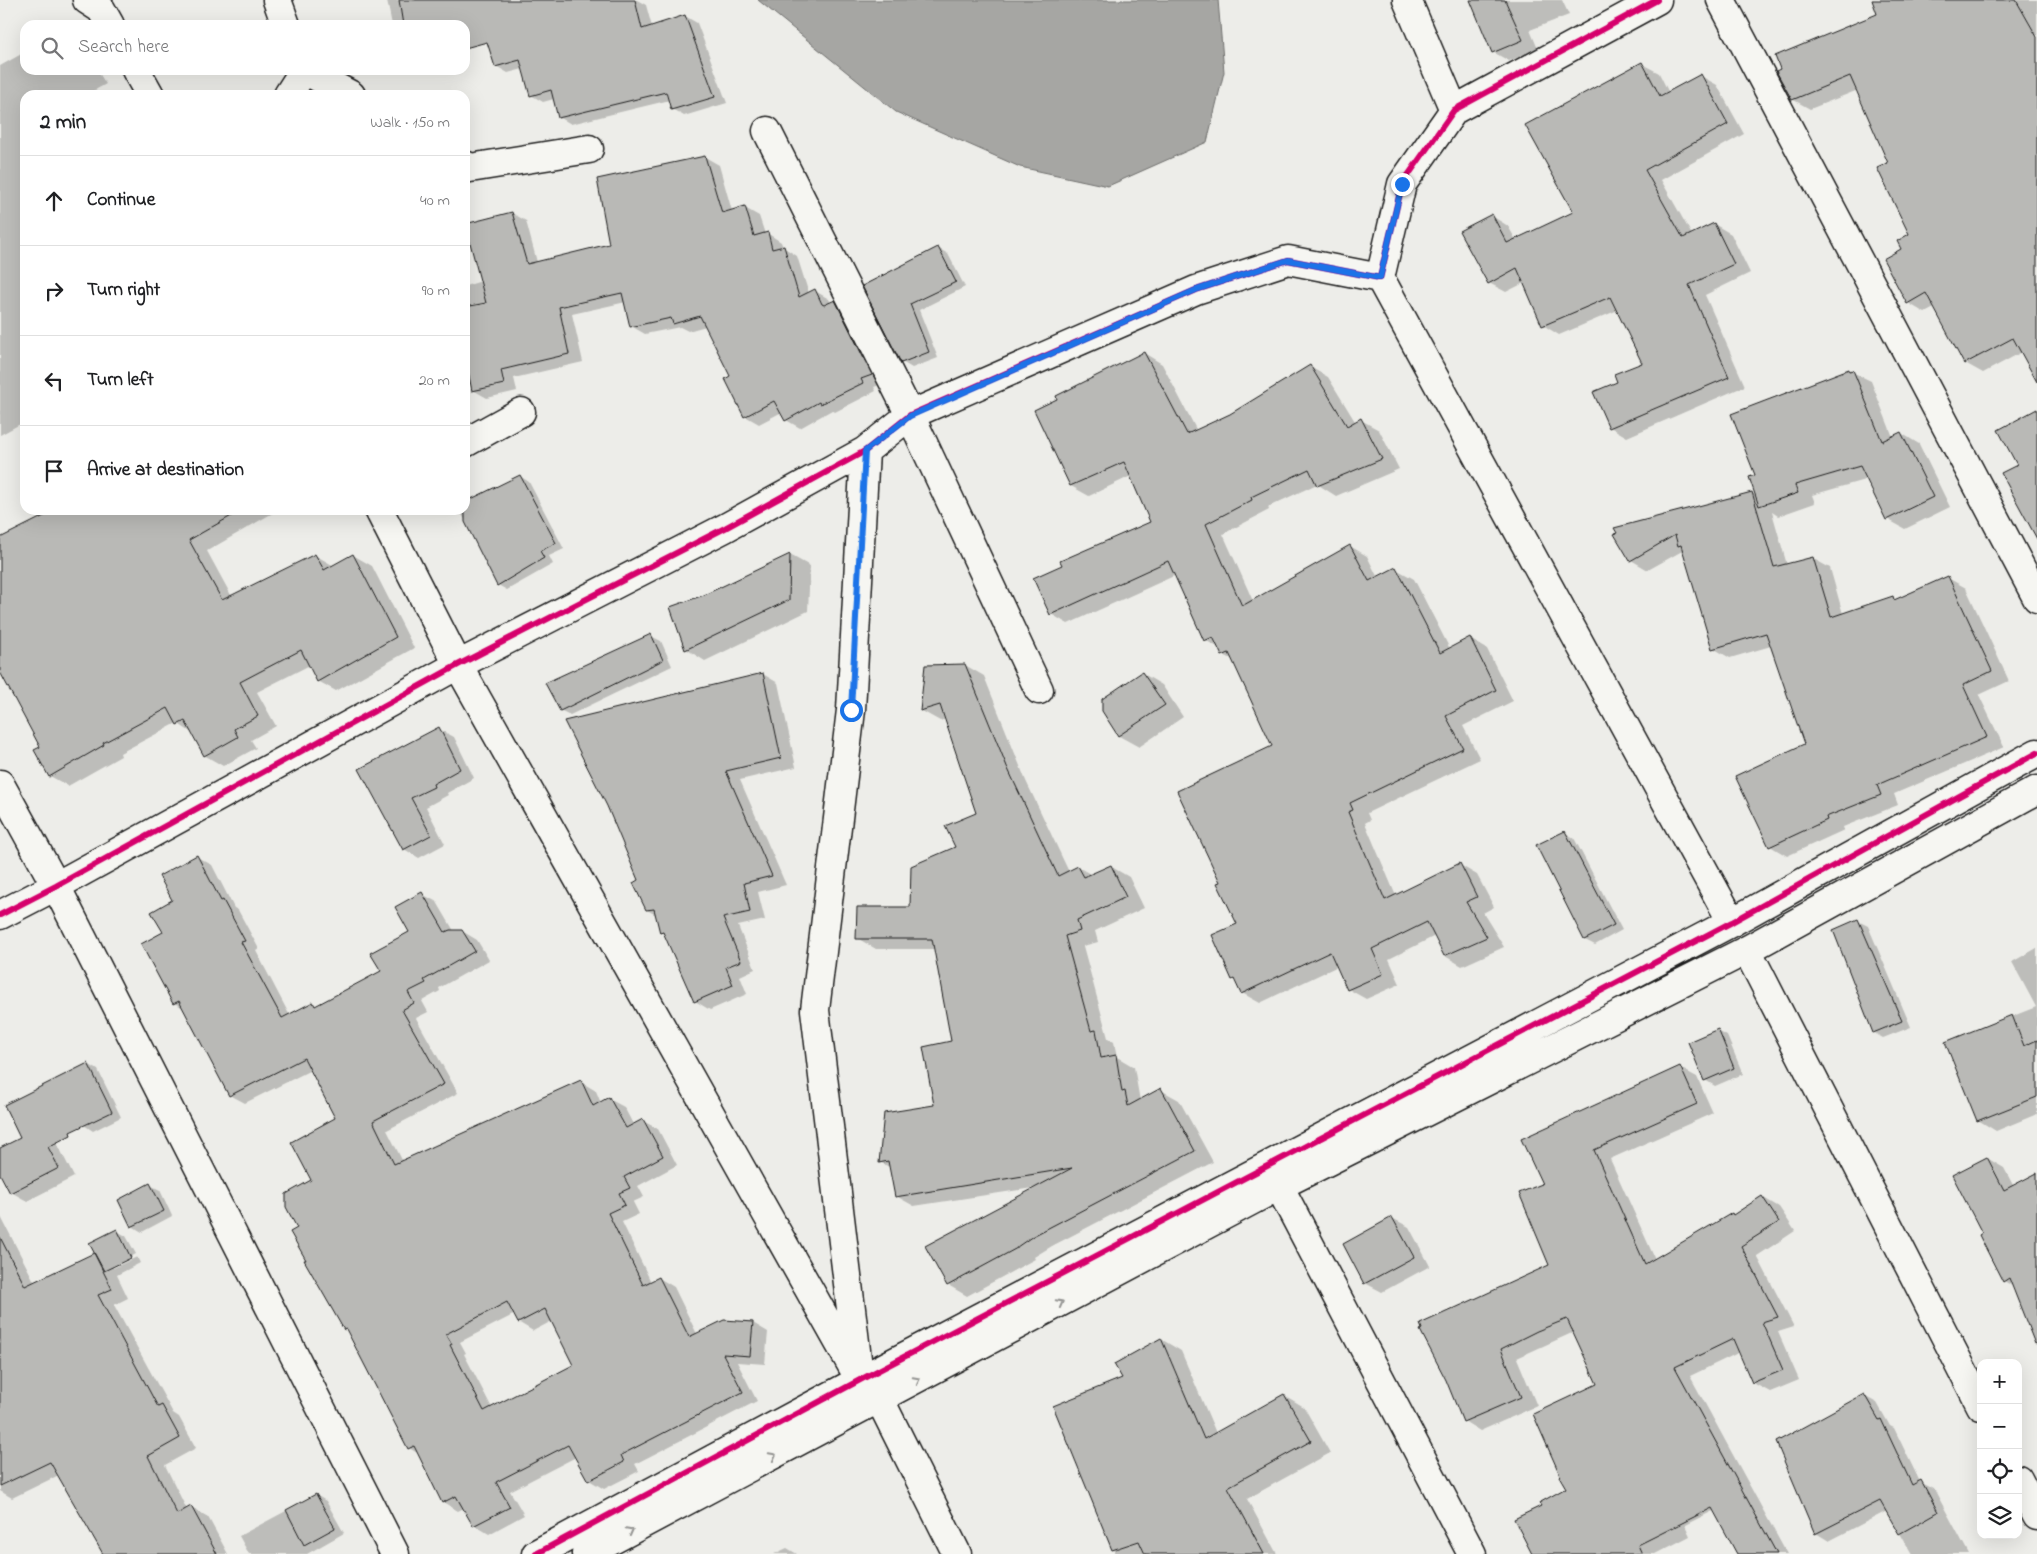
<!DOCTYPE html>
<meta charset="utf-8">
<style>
body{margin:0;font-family:"Indie Flower",sans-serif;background:#f6f6f6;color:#202124}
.controls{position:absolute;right:15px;bottom:15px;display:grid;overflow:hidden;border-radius:10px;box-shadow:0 5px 20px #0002}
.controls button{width:45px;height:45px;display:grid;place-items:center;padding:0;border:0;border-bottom:1px solid #e0e0e0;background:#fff;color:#202124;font:25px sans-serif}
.stop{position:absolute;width:15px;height:15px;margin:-11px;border:4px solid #1a73e8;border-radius:50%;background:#fff}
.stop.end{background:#1a73e8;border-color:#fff;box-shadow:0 1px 5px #0008}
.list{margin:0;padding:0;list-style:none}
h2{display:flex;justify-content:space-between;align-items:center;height:65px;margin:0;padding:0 20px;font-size:21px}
h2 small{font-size:16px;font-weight:400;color:#757577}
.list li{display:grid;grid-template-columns:32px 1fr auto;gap:15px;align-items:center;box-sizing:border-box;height:90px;padding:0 20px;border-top:1px solid #e0e0e0}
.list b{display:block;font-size:19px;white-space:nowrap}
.list em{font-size:16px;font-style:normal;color:#757577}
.icon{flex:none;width:28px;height:28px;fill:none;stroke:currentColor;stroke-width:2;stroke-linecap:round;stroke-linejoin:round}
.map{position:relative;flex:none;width:2037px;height:1554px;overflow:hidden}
.search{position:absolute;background:#fff;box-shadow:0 5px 20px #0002;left:20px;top:20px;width:450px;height:55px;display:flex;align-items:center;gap:12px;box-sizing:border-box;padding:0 18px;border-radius:15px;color:#757577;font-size:19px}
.panel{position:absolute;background:#fff;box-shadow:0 5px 20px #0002;left:20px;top:90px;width:450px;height:425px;border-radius:15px}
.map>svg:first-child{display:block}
.water{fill:#a6a6a3;stroke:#6f6f6d}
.shadow{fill:#0003;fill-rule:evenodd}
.building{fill:#b9b9b6;stroke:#1c1c1c;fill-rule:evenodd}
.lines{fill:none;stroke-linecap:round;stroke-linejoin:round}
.minor-casing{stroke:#1c1c1c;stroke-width:31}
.tertiary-casing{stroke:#1c1c1c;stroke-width:31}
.minor{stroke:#f6f6f2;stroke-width:28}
.tertiary{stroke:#f6f6f2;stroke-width:28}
.cycleway-casing{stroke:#f6f6f2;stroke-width:9}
.cycleway{stroke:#d6006c;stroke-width:6}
.oneway{stroke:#949492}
.route{stroke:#1a73e8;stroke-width:6}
</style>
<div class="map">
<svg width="2037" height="1554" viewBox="0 0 2037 1554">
<rect width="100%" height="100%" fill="#edede9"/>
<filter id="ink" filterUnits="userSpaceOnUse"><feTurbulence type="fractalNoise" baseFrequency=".02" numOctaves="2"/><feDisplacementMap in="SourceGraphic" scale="10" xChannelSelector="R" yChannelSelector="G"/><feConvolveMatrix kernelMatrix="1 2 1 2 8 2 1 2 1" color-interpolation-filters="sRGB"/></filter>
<g filter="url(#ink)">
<path class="water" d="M758,0H1218L1224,72L1207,142L1108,186L1020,167L896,112Z"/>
<path class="shadow" d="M387,0H428L455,25H392Z
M476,0H637L646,5L652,27L685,16L697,23L727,103L684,116L672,109L670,100L571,124L559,117L554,99L543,102L531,95L523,69L508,73L496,66Z
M1471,0H1562L1569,15L1530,30L1538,49L1509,61L1493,52Z
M1884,0H2037V379L2022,352L1983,373L1965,363L1936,307L1925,313L1908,303L1903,249L1911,235L1890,163L1858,90L1810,109L1792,99L1879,14Z
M25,52V70H97L106,84L86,95H25V424L24,422L0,435V66Z
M1642,64L1659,73L1669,93L1701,76L1717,85L1744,134L1661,180L1692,235L1714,224L1731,234L1750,273L1705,295L1745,386L1627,437L1610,427L1619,382L1644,364L1618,310L1559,335L1543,325L1524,283L1506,292L1489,283L1492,216L1508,226L1516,240L1575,212Z
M705,157L719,165L732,211L745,208L759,216L765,234L767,233L781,242L783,247L797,256L809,294L815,291L829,299L831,303L835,301L848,310L885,383L874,387L876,391L835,412L832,410L800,428L786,420L782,412L759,424L745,416L732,377L706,326L688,331L680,327L645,334L631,326L626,302L572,314L583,362L514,378L517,391L487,398L473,390L472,383L465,385V286L482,281L512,213L526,221L537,262L610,245Z
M938,248L948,254L965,287L919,310L938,358L912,368L902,362L864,286Z
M1144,353L1162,364L1197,431L1230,416L1310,367L1328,377L1356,423L1361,420L1379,430L1399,469L1336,496L1317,484L1268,507L1269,510L1223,534L1253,601L1350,546L1367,556L1378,578L1396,569L1414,579L1450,649L1470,639L1487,649L1513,701L1463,726L1480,759L1367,813L1370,820L1365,823L1396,896L1460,865L1477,875L1494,907L1483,913L1504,947L1462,966L1445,956L1435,936L1389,959L1400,984L1366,999L1348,989L1338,966L1260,1003L1242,993L1236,981L1233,979L1238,925L1222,882L1274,747L1234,660L1223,655L1221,649L1205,640L1176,575L1068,624L1051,614L1151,522L1131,476L1089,496L1071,486Z
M1848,370L1871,381L1893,437L1901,433L1919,444L1950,507L1905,529L1887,519L1868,479L1812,495L1815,503L1778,516L1772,512L1787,565L1812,558L1830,568L1843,614L1893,598L1897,600L1948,578L1966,588L2009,681L1979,695L2004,747L1894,794L1898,805L1843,827L1844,830L1787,856L1770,846L1805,744L1771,646L1730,658L1713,648L1684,550L1648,570L1631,560L1616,535L1752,493L1757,496L1756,475Z
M520,476L529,482L564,549L549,556L553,564L507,590L498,585L460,510H465V504Z
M59,510H278L207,551L232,597L315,555L334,566L353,555L372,566L414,648L336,691L318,681L310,665L257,692L276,726L251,740L256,748L223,766L204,755L192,733L177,723L120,753L121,756L68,786L50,776L42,747L0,670V589Z
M790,555L810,566L808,611L705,661L686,649L705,596Z
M651,636L661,641L672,666L570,715L560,710Z
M965,665L984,676L1026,781L1069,872L1078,867L1092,875L1110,866L1129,877L1144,908L1095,931L1098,942L1083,946L1108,1038L1114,1042L1117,1057L1134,1067L1140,1101L1161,1090L1179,1100L1213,1162L1052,1246L1034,1257L1035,1259L967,1296L948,1285L1039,1187L914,1206L896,1196L891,1168L880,1162L936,1106L953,1042L935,949H876L857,938L912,908L957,847L978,813L946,719L940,721L922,711L926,667Z
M1142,673L1162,685L1183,717L1139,747L1119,736L1103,711Z
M763,674L778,683L796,767L740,780L786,885L758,892L765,920L738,926L755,969L740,976L747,994L710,1010L695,1001L666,935L661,932L656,915L647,910L640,881Z
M439,729L454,737L474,778L447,793L448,795L426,807L445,844L419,858L404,849L360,769Z
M1564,832L1574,838L1622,930L1595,945L1585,940L1538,846Z
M197,857L212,865L234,908L238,910L259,949L256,951L290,1016L313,1004L317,1006L382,972L411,932L422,894L437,902L454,931H462L477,940L489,960L439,988L440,991L422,1001L428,1012L416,1018L458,1093L387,1130L403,1162L581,1082L596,1091L601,1103L609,1099L624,1107L634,1126L643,1121L658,1129L677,1165L638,1186L644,1197L633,1202L639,1214L622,1222L651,1282L659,1278L674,1287L697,1334L753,1323L768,1332L765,1364L737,1362L757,1401L635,1464L639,1471L604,1489L589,1480L576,1457L510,1491L524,1515L489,1534L474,1525L464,1508L458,1511L443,1502L419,1454L409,1448L348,1331L345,1329L307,1260L313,1181L336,1119L311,1070L245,1103L230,1095L184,1008L174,1003L164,933L174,901ZM515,1314L518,1322L533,1331L552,1321L575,1366L492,1408L464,1354L466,1353L460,1342Z
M1858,921L1868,926L1911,1027L1883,1038L1874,1033Z
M2037,948V1114L1996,1131L1978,1120L1947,1042L2036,1007L2012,962Z
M1718,1031L1727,1036L1743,1074L1715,1086L1705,1080Z
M88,1064L98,1070L121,1117L93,1131L84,1125Z
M1680,1068L1697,1077L1713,1113L1610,1159L1655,1259L1732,1214L1734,1216L1762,1197L1779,1207L1795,1231L1757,1256L1794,1327L1778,1332L1799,1380L1770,1392L1753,1383L1740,1352L1690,1376L1787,1554H1738L1716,1513L1713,1511L1685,1525L1690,1536L1655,1554H1533L1542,1506L1568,1489L1599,1384L1574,1332L1517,1358L1537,1406L1480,1431L1464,1421L1447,1380L1551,1265L1544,1185Z
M55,1139L74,1177L27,1201L11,1192L0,1171V1150Z
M1987,1158L2004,1168L2014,1187L2037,1175V1345L2014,1287L2004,1281L1984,1234Z
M150,1185L160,1190L172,1216L142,1232L132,1226Z
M0,1215L35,1283L94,1254L98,1256L117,1231L126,1236L136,1254L113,1266V1268L137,1257L140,1263L117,1275L128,1298L114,1305L173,1413L179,1417L196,1448L165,1465L187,1510L191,1507L208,1517L228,1554H104L59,1475L12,1498L0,1491Z
M1392,1218L1409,1227L1430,1266L1382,1292L1365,1283Z
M1161,1339L1181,1351L1216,1433L1284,1395L1304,1407L1330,1453L1247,1499L1277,1554H1115L1055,1406L1123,1379Z
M1864,1396L1877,1403L1890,1426L1894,1428L1920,1482L1934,1489L1969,1554H1912L1887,1511L1829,1541L1816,1533Z
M316,1495L326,1501L344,1533L307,1554H249L239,1536Z
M787,1548L797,1554H774Z"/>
<path class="building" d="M399,0H635L642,29L685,15L715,97L671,110L666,92L558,118L551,90L530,96L520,60L495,67L487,42L465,48V25H403Z
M1470,0H1505L1523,40L1492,53Z
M1872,0H2016L2037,37V382L2013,338L1964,364L1926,293L1907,304L1883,259L1901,249L1897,241L1909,234L1877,168L1888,163L1850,76L1792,100L1776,71L1780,69L1775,56L1877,14Z
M1642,62L1660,96L1701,74L1728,124L1645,170L1683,238L1714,223L1734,264L1689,285L1729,377L1609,428L1593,392L1617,382L1614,374L1642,363L1610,297L1542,326L1517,268L1488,284L1459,231L1492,214L1507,243L1573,212L1525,125Z
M705,156L722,213L745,206L754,236L768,232L772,249L784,246L799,297L815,289L822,304L824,305L835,300L872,375L861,379L863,383L820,404L819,402L785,421L774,401L744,417L725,379L730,376L700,316L673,324L671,318L630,327L622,293L559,307L569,354L501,370L504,384L472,391L465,356V307L486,303L465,224L512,212L527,264L609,244L597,179Z
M938,247L956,282L910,304L929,352L901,363L862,286Z
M1144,352L1187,434L1230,414L1310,365L1347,426L1361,418L1382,459L1317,486L1309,469L1251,497L1252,500L1206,524L1242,606L1350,545L1369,581L1396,567L1440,653L1470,637L1496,690L1446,716L1463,748L1350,803L1353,810L1348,812L1385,900L1460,863L1477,897L1466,902L1487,937L1444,956L1427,922L1372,949L1383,974L1347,990L1330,952L1241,994L1234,979L1232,980L1212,935L1237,924L1217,883L1220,882L1177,791L1272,746L1229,653L1222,656L1213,637L1204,641L1168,561L1050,615L1033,578L1062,565L1060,561L1150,522L1124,462L1070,486L1034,410L1057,399L1056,396Z
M1849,369V371L1853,370L1882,441L1901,432L1933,497L1886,520L1860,466L1795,485L1798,493L1759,506L1749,477L1755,475L1731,414Z
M2037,409V539L2001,473L2017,465L1998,430Z
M520,475L556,543L540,551L544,558L497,586L465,522V502Z
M1752,492L1774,567L1813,557L1831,617L1893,596L1894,600L1948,576L1992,671L1963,685L1987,737L1877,785L1881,795L1826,817L1827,820L1769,847L1735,776L1804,744L1766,633L1712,649L1681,545L1678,546L1675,535L1630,561L1614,534L1617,533L1614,528Z
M56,510H242L189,540L222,600L315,554L324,570L353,554L396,637L317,682L301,650L240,682L258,716L234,729L238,737L204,756L185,721L177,725L168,708L103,743L104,745L49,777L34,750L40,747L0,672V538Z
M790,554L789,600L685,650L670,607L704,595Z
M651,634L663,660L560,711L545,683Z
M965,664L1008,769L1058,876L1078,866L1084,877L1111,865L1126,897L1077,920L1080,931L1065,936L1091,1031L1096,1030L1101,1058L1116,1055L1122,1092L1125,1091L1128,1106L1161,1088L1195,1151L1033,1236L1017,1247V1248L947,1286L925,1246L1072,1168L895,1197L888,1161L879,1163L884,1113L934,1105L923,1047L951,1041L932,939H856L857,907H910L911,866L955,847L945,826L976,813L940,705L920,711L925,665Z
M1142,672L1165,705L1118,736L1102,711V699Z
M763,673L781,758L726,771L772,876L744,883L750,912L723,918L741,961L726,967L733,985L694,1002L663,932L660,933L654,909L646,910L633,883L638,880L607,806L564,721Z
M439,727L460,769L433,784L434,787L411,798L431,835L403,850L359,769Z
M1565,831L1614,925L1584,940L1536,845Z
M197,855L221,901L223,900L245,941L241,942L282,1018L313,1002L315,1006L381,971L370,953L409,932L395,907L422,892L445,932L450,930H462L475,951L424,980L426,983L408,992L414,1003L402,1010L444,1084L373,1121L394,1164L581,1080L593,1106L609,1097L626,1128L643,1119L663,1156L624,1177L630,1188L619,1193L625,1205L608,1213L643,1285L659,1277L689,1337L724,1320L753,1322L750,1356L723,1354L743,1392L621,1455L624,1462L588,1481L568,1445L496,1482L510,1507L473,1526L456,1496L442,1503L414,1446L408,1449L346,1329L344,1330L304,1260H306L290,1232L297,1228L286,1207V1194L311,1180L291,1142L335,1118L304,1058L229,1096L179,1001L173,1004L141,944L163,932L151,912L172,900L159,876ZM507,1302L518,1323L545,1309L573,1365L484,1411L450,1345L452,1344L446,1334Z
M1858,919L1902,1021L1873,1033L1833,930Z
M2012,1015L2024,1046L2037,1040V1097L1977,1121L1945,1042Z
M1718,1029L1734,1068L1704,1081L1688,1042Z
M88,1063L112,1112L70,1132L71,1135L48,1147L59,1168L10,1193L0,1174V1148L20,1138L4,1105Z
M1680,1066L1697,1104L1594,1150L1645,1264L1732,1213L1733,1215L1762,1196L1779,1222L1741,1246L1778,1317L1762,1322L1783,1370L1752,1383L1733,1339L1675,1367L1777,1554H1737L1712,1508L1638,1545L1642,1554H1532L1514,1519L1541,1506L1539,1503L1566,1488L1559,1476L1560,1475L1533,1414L1597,1384L1567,1319L1537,1331L1501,1349L1521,1397L1463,1422L1446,1380L1420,1330L1422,1329L1420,1324L1549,1265L1519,1193L1542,1184L1521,1139Z
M1987,1157L2004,1190L2037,1173V1343L2035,1344L2009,1278L2003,1282L1979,1235L1982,1233L1952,1175Z
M150,1183L164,1211L131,1227L118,1200Z
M1392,1217L1414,1257L1364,1284L1343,1244Z
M117,1229L131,1258L104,1271L89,1243Z
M0,1237L25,1286L94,1253L112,1289L98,1295L158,1407L162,1405L180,1438L148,1456L177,1514L191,1506L217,1554H103L50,1462L0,1486Z
M1161,1338L1204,1439L1284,1394L1311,1441L1228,1487L1264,1554H1145L1139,1541L1112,1550L1053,1406L1122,1378L1114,1364Z
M1864,1394L1879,1420L1881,1419L1912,1485L1921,1480L1938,1512L1899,1534L1880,1501L1815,1534L1776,1442Z
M316,1494L335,1528L304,1545L286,1510Z"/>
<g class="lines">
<g class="minor-casing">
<path id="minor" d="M87,0L101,9L110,25
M277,0L286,25
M1407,0L1454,110
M1721,0L2037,598
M136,70L150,95
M288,95L304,70L351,95
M767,131L910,415L1039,690
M465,165L470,168L589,149
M1380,278L1732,922
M465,443L521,412
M379,510L458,665L860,1380
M0,784L56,886L395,1554
M0,915L56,886L458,665L725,528L865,451L910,415L1196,290L1288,260L1380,278L1402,184L1454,110L1657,0
M1747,950L1981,1406
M1279,1186L1472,1554
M858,1367L815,1010L851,710L865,451
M880,1400L957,1554
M2018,1479L2037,1516"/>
</g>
<g class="tertiary-casing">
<path id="tertiary" d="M536,1554L860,1380L1732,922L2037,753
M586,1554L1279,1186L1747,950L2037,790"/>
</g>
<use href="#minor" class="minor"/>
<use href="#tertiary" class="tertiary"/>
<g class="cycleway-casing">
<path id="cycleway" d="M0,915L56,886L458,665L725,528L865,451L910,415L1196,290L1288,260L1380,278L1402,184L1454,110L1657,0
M536,1554L860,1380L1732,922L2037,753"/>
</g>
<use href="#cycleway" class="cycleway"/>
</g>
<defs><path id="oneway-chevron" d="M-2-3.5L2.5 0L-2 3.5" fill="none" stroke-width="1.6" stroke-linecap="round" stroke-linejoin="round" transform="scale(1.25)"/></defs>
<g class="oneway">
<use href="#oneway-chevron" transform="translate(1060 1303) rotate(-28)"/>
<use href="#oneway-chevron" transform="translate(917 1380) rotate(-28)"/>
<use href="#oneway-chevron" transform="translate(773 1456) rotate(-28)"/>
<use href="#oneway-chevron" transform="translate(630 1531) rotate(-28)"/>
</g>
</g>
<g class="lines" filter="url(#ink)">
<path class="route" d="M851,710L865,451L910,416L1196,290L1288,260L1380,278L1402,184"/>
</g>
</svg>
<div class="controls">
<button>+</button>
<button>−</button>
<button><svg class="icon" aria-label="locate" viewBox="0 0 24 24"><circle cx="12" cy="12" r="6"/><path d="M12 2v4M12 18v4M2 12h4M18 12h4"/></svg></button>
<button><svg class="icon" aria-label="layers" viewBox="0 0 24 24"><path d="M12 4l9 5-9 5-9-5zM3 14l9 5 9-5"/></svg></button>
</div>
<div class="stop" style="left:851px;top:710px"></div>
<div class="stop end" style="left:1402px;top:184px"></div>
<div class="search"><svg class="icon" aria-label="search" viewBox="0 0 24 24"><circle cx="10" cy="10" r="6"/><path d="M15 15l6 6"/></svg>Search here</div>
<section class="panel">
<h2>2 min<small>Walk · 150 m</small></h2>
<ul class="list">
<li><svg class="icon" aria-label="ahead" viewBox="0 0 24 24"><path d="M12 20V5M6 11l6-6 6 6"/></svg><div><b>Continue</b></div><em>40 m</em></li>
<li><svg class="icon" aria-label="right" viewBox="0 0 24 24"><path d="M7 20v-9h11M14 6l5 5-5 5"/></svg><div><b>Turn right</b></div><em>90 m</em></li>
<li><svg class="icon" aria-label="left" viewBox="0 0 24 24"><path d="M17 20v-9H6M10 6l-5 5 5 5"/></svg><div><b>Turn left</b></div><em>20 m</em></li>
<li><svg class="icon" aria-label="arrive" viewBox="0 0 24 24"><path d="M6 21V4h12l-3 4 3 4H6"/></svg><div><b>Arrive at destination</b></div></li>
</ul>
</section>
</div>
